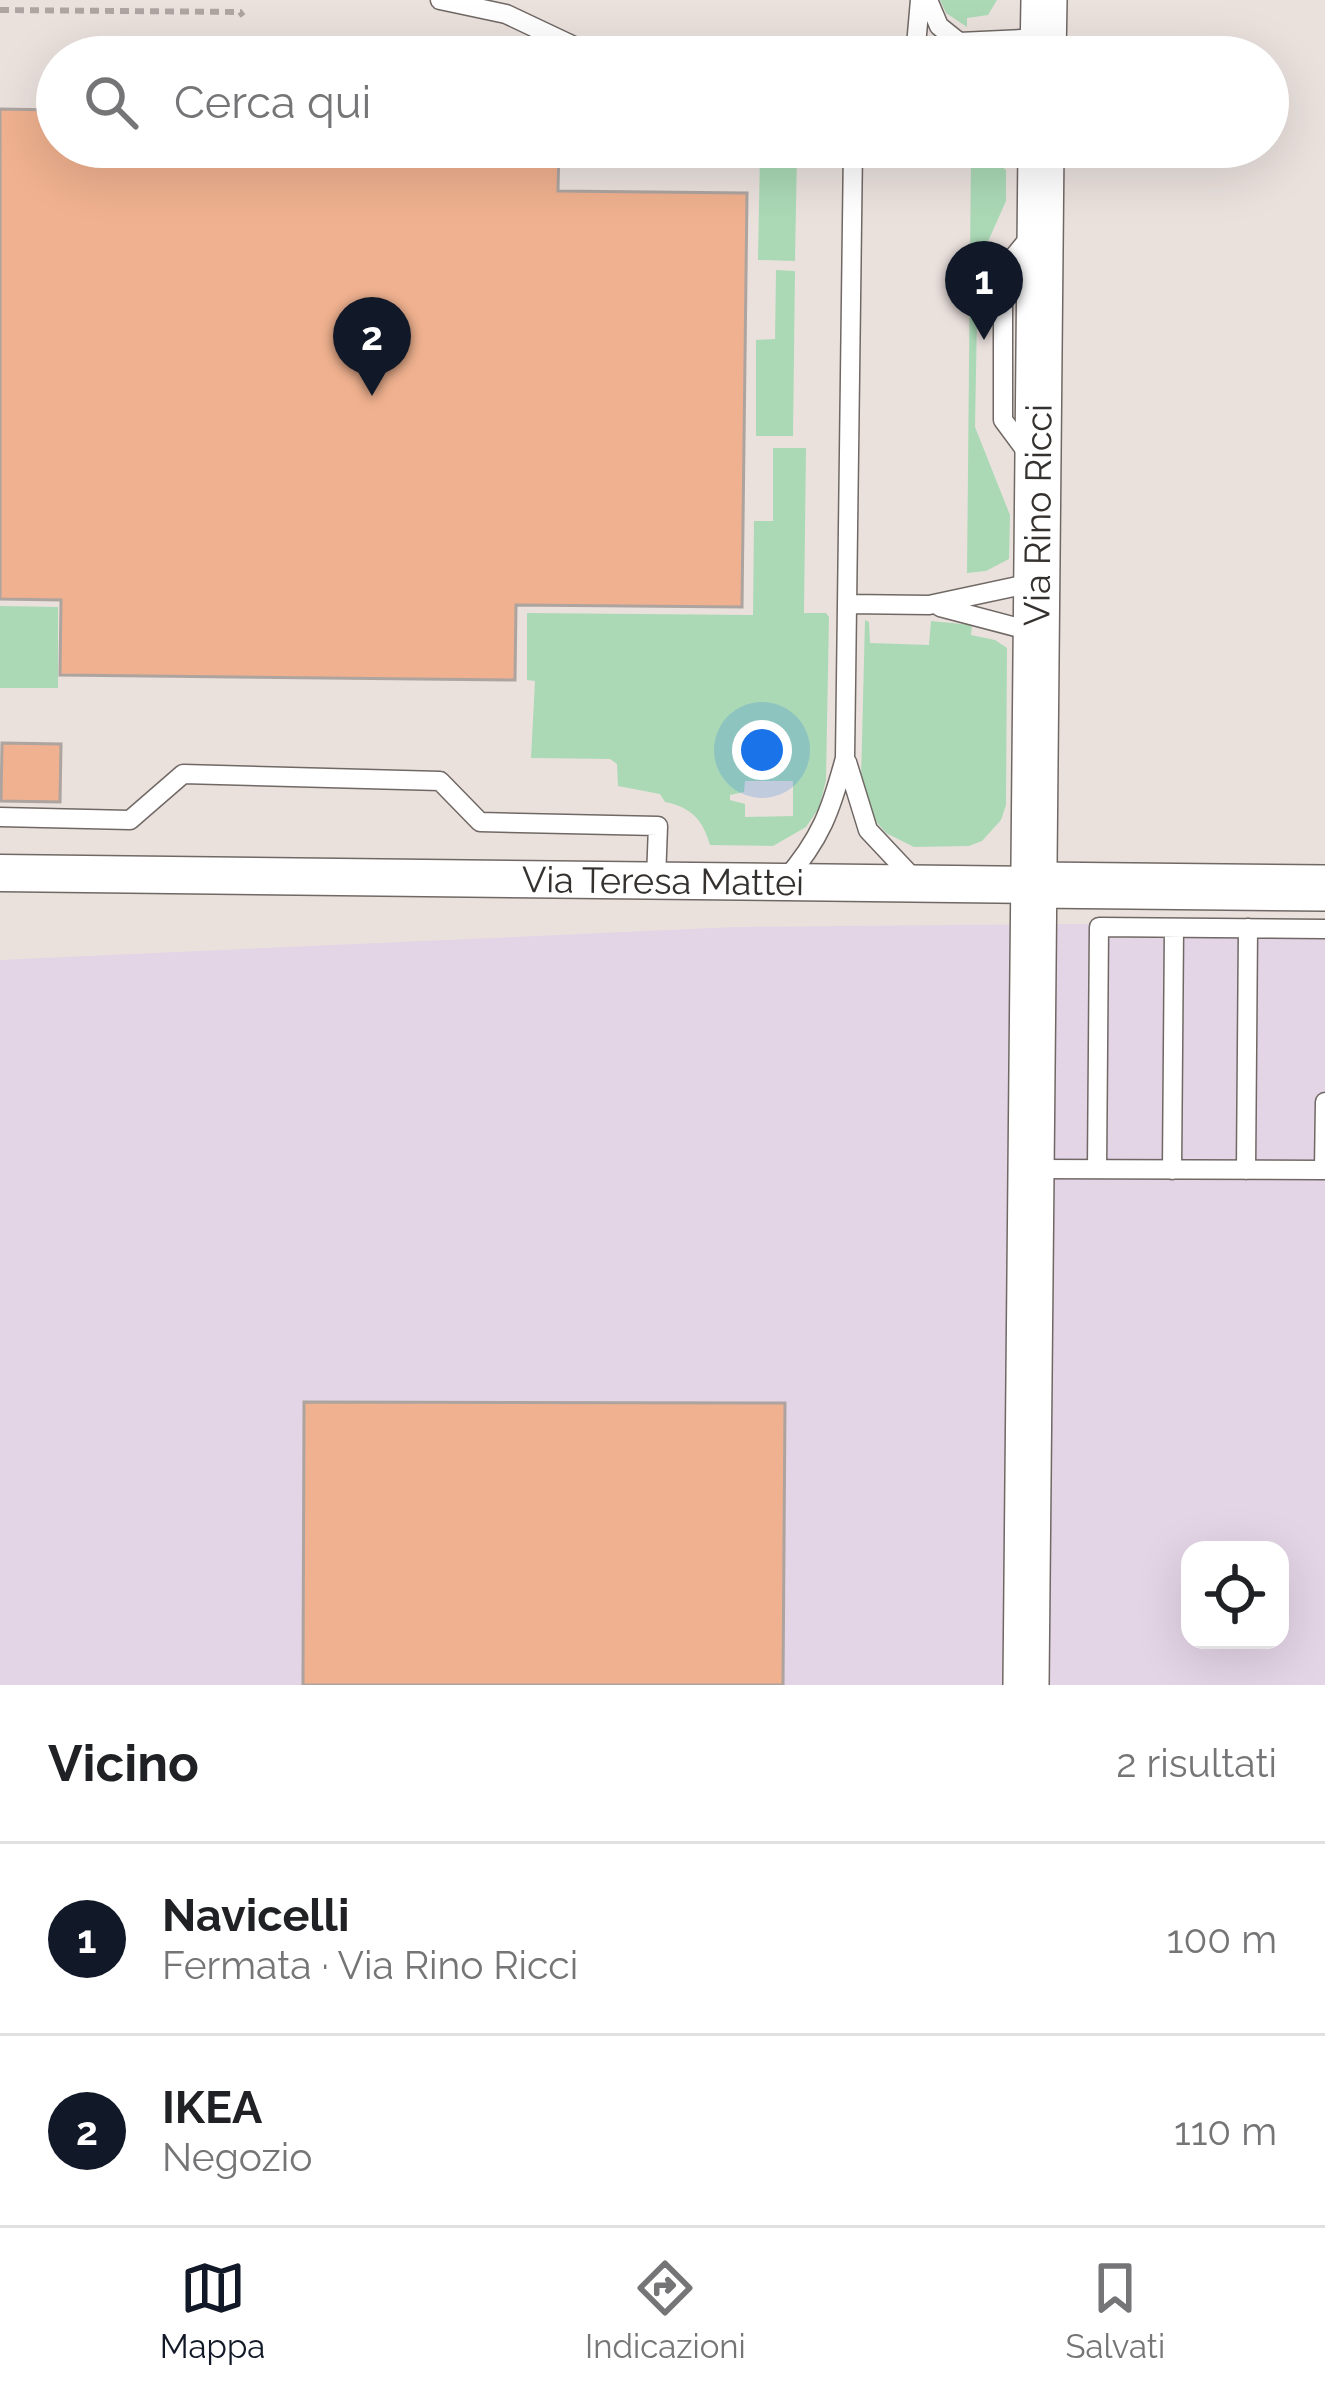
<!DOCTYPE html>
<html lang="it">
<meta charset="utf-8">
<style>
body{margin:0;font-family:Raleway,sans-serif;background:#f2f2f2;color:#202124}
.controls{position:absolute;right:36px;bottom:36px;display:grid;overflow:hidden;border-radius:24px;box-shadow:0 12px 48px #0002}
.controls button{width:108px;height:108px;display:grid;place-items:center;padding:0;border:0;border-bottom:3px solid #e0e0e0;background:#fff;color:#202124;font:60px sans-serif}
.you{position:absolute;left:762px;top:750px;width:42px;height:42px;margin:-30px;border:9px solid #fff;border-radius:50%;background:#1a73e8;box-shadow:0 0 0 18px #1a73e833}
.badge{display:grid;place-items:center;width:78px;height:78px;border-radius:50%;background:#111827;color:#fff;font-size:39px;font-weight:700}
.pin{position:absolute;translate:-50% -99px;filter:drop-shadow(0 3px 6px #0008)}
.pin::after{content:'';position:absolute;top:63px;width:42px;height:36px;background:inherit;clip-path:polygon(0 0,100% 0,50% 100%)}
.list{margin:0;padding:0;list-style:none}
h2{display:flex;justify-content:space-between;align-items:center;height:156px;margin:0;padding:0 48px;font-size:51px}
h2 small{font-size:39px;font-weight:400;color:#757577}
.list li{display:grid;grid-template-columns:78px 1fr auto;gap:36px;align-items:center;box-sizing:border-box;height:192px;padding:0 48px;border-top:3px solid #e0e0e0}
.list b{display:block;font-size:45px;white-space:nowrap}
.list p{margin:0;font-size:39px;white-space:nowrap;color:#757577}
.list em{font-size:39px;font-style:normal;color:#757577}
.icon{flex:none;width:66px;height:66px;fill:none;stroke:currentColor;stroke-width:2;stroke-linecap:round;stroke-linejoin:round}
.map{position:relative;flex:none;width:1325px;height:1685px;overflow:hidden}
.search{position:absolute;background:#fff;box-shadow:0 12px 48px #0002;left:36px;right:36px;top:36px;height:132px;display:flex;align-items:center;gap:30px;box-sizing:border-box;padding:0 42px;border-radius:66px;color:#757577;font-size:45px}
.sheet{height:540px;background:#fff}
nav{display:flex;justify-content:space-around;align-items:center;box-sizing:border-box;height:168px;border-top:3px solid #e0e0e0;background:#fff;font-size:33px;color:#757577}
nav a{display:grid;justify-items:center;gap:6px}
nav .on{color:#111827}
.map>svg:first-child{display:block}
.industrial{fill:#e3d4e6;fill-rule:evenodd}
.green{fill:#abd9b6;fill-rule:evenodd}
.building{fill:#efb18f;stroke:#ada4a0;stroke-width:3}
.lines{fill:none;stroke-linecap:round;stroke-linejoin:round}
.service-casing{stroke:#706864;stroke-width:21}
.minor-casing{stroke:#706864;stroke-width:39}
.tertiary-casing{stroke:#706864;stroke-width:48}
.path{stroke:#aca5a1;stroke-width:6;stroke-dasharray:9 6;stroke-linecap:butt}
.service{stroke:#fff;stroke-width:18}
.minor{stroke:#fff;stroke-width:36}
.tertiary{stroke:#fff;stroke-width:45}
.labels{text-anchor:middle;stroke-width:12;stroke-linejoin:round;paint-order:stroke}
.street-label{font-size:36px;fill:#34312f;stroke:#eae1dd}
</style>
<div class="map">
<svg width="1325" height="1685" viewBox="0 0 1325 1685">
<rect width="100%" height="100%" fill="#eae1dd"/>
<path class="industrial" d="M1325,922V1685H0V960L736,927ZM1190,1550H1280V1640H1190Z"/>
<path class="green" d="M940,0H997L988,15L967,18V27L946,13Z
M760,153L797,154L795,261L758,260Z
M971,155L989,156L1006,170V201L978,264L975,427L1010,515L1009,559L986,571L967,573Z
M776,270L795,271L793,436H756V340L775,339Z
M773,448H806L804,613H826L829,617L826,780L819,808L806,827L773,846L710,845C703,820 691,807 665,802L660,794L618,786L617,764L610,759L531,758L535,681L527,680V613L753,615L754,521H773ZM745,781H793V816L745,817V804L730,800V795L744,792Z
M0,606L58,607V688H0Z
M865,620L869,622L870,643L929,645L931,621L972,625L971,635L995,640L1007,648L1006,805L1001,820L982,841L969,846L914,847L886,833L874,819L861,779Z"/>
<path class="building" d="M310,42H326L325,57H309Z
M0,109L57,110V147H559L558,191L747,193L742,607L516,605L515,680L60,675L61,600L0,599Z
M2,743L61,744L60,802L1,801Z
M304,1402L785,1403L783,1685H303Z"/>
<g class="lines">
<g class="service-casing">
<path id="service" d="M440,0L506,14L597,57
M928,0L939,26L959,42L1044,38
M915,57L920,0
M1029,455L1003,420V270L1030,237
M847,604L929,605L1037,582
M940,607L1035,632
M847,762L868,830L915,880
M0,817L130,820L183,774L440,781L480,822L658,826L656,879
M784,881C821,839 831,810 845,758L853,147
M1032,1169L1324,1170L1325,1102
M1097,1169L1099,927L1325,929
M1172,1170L1174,928
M1246,1170L1248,928"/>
</g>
<g class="minor-casing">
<g id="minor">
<path id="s1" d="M0,873L1036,885"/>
</g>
</g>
<g class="tertiary-casing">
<g id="tertiary">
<path d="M1043,57L1044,0"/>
<path d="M1036,885L1325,888"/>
<path id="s2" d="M1026,1685L1041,147"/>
</g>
</g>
<path class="path" d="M0,10L240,12L243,16"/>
<use href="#service" class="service"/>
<use href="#minor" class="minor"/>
<use href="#tertiary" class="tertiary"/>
</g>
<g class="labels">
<g class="street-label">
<text dy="13" stroke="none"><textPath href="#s2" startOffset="1170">Via Rino Ricci</textPath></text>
<text dy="13" stroke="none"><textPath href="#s1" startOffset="663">Via Teresa Mattei</textPath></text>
</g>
</g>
</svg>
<div class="controls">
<button><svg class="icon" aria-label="locate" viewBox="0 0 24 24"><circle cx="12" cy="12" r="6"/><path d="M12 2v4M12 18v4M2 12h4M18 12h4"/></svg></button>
</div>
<div class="you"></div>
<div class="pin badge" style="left:984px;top:340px">1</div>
<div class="pin badge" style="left:372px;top:396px">2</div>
<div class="search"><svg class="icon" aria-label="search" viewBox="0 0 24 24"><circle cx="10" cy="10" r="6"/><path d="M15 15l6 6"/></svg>Cerca qui</div>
</div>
<section class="sheet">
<h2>Vicino<small>2 risultati</small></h2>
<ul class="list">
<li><span class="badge">1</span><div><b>Navicelli</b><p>Fermata · Via Rino Ricci</p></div><em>100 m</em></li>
<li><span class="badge">2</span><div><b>IKEA</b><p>Negozio</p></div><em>110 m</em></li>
</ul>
</section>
<nav>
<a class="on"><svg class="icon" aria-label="map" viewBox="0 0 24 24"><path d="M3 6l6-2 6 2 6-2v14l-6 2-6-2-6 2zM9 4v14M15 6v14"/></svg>Mappa</a>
<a><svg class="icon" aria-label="directions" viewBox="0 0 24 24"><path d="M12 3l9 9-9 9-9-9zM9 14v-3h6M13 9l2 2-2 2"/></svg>Indicazioni</a>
<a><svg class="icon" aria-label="saved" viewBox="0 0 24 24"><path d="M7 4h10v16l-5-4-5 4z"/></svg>Salvati</a>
</nav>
